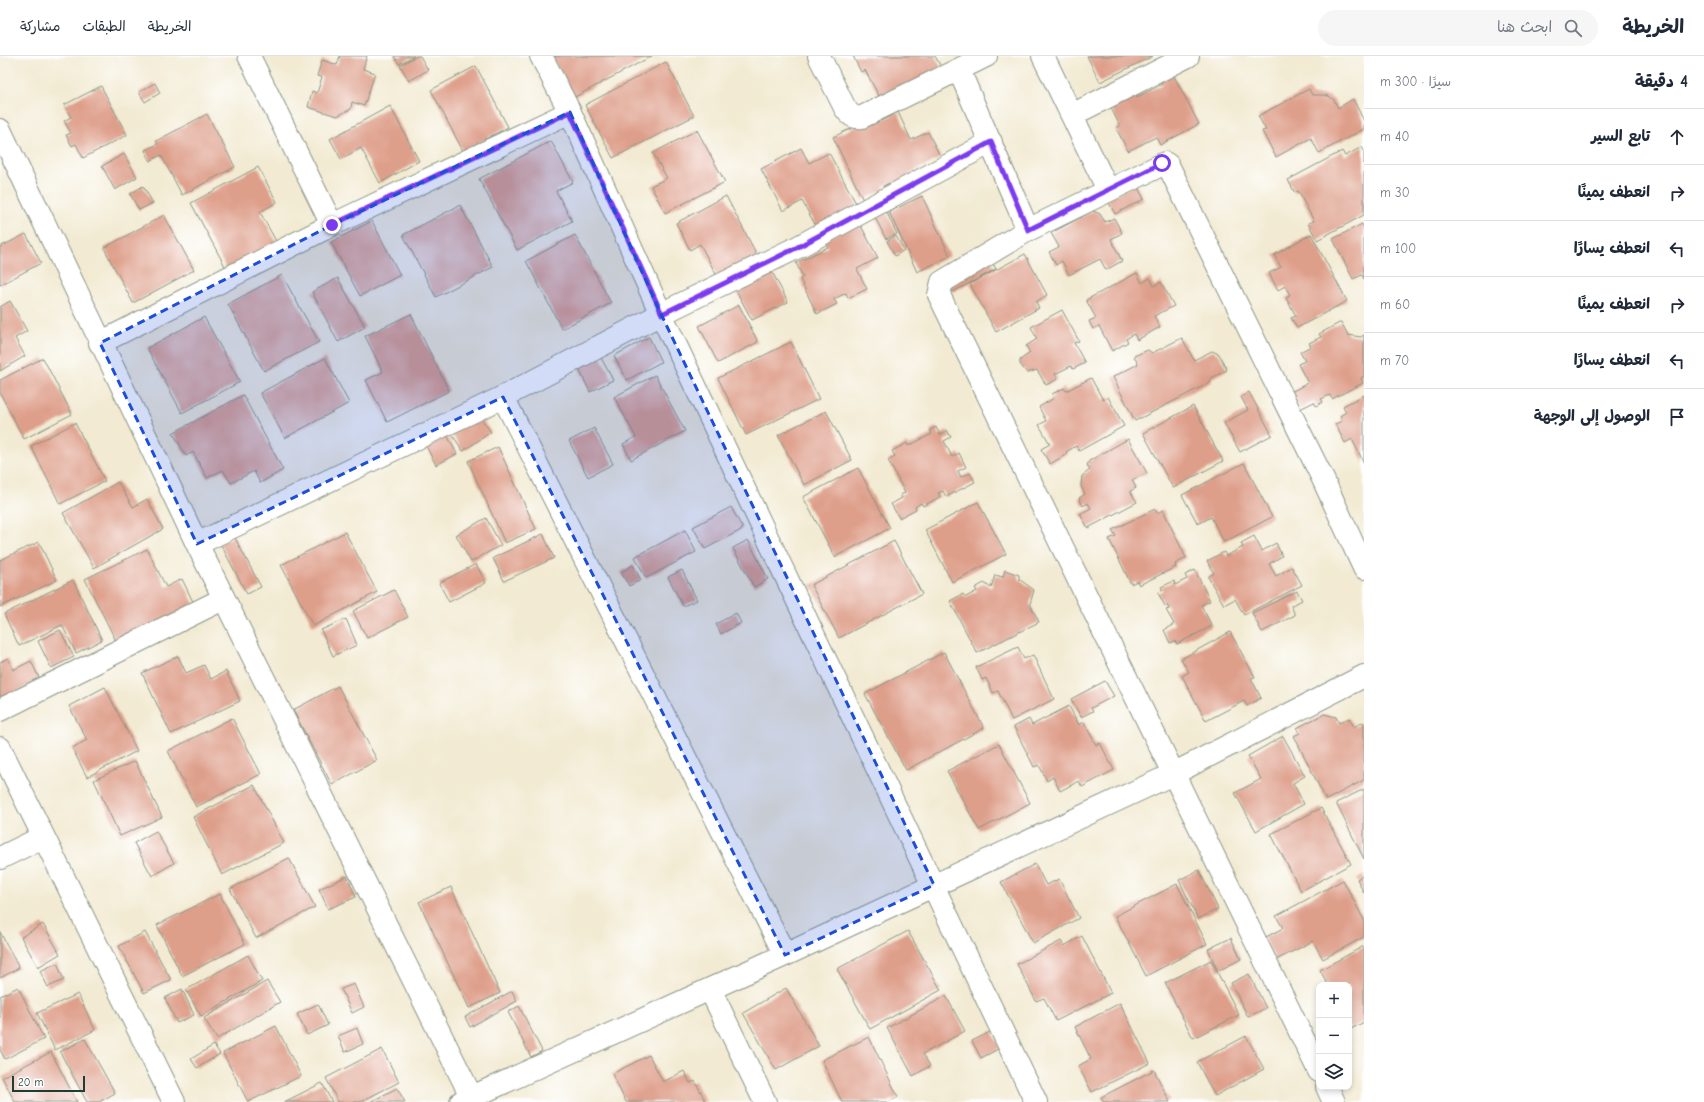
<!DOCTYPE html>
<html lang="ar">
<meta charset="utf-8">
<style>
body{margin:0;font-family:"Comic Neue","Playpen Sans Arabic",sans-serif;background:#f6f6f7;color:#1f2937;direction:rtl}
.controls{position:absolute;right:12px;bottom:12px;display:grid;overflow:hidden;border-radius:8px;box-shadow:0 2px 6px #0003}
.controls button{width:36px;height:36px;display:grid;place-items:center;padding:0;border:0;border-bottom:1px solid #e0e1e3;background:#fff;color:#1f2937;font:20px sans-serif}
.scale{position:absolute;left:12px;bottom:10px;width:73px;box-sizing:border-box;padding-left:4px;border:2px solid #1f3d34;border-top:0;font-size:11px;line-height:14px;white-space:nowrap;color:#1f3d34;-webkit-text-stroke:3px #fff;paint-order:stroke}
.stop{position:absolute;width:12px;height:12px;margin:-9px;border:3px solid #7c3aed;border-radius:50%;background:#fff}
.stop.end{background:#7c3aed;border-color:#fff;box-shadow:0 1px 4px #0008}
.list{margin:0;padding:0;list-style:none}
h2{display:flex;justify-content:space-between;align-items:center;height:52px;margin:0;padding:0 16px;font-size:17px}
h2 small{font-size:13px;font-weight:400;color:#747a83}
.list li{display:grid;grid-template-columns:26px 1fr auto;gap:12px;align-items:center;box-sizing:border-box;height:56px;padding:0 16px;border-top:1px solid #e0e1e3}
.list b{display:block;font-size:15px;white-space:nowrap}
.list em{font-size:13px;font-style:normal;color:#747a83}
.icon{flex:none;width:22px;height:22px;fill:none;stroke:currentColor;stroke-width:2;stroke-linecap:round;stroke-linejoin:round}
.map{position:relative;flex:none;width:1364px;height:1046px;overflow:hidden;direction:ltr}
header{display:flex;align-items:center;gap:24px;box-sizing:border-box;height:56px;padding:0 20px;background:#fff;border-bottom:1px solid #e0e1e3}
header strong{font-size:19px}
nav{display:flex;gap:22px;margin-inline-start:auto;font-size:14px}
.search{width:280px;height:36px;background:#f6f6f7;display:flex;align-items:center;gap:10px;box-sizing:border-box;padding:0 14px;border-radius:22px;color:#747a83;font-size:15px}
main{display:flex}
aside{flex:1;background:#fff}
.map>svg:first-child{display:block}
.building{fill:#de9f8a}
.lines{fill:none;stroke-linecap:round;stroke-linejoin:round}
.minor-casing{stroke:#889483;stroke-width:24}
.minor{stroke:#fff;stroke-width:22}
.route{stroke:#7c3aed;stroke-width:5}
.marked{fill:#1d4ed8;fill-opacity:0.2;stroke:#1d4ed8;stroke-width:3;stroke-dasharray:8 5;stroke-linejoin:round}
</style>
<header>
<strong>الخريطة</strong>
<div class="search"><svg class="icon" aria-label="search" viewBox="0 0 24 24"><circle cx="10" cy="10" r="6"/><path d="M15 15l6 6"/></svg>ابحث هنا</div>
<nav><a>الخريطة</a><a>الطبقات</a><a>مشاركة</a></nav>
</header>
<main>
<aside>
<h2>4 دقيقة<small>سيرًا · 300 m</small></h2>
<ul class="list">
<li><svg class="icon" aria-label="ahead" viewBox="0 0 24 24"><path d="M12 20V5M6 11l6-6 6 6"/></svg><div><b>تابع السير</b></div><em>40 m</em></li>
<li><svg class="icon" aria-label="right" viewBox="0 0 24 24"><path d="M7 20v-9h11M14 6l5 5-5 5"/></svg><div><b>انعطف يمينًا</b></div><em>30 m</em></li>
<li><svg class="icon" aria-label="left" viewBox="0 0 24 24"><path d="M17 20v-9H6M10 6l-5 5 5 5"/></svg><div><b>انعطف يسارًا</b></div><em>100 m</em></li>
<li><svg class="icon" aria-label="right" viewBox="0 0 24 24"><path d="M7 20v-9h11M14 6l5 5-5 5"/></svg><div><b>انعطف يمينًا</b></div><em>60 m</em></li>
<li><svg class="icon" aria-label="left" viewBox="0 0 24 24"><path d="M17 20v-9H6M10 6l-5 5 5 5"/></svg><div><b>انعطف يسارًا</b></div><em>70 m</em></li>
<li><svg class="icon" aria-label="arrive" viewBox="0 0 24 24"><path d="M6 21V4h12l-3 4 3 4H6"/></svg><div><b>الوصول إلى الوجهة</b></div></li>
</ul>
</aside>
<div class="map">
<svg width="1364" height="1046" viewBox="0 0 1364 1046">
<rect width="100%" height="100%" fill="#fff"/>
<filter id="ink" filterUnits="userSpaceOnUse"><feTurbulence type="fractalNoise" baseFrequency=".025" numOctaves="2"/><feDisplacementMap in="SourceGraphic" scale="8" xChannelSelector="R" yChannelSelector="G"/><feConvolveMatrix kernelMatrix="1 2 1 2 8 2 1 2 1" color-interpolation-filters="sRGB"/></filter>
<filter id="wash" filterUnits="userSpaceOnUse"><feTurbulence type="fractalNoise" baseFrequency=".012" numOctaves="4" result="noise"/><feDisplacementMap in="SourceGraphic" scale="16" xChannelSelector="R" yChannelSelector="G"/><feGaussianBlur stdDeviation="0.9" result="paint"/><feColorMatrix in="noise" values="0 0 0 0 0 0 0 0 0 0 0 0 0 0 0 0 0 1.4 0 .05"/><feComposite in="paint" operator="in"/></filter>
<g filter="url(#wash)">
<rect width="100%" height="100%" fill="#f2ead2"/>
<g id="blocks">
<path class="building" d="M340,0H367L363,13L375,17L364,50L352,46L351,53L337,60L308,51L312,35L317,37L322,21L317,20L322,4L337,9Z
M394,0H414L399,8Z
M417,0H420L428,14L409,25L400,9Z
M551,0H652L573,42Z
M853,0H935L941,11L894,40L891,34L879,40L865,14L861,16Z
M1087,0H1153L1100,26Z
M666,6L694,60L613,102L585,49Z
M476,10L508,71L463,95L431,34Z
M1173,18L1199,68L1160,89L1156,81L1128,95L1116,72L1120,70L1110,50L1135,37L1137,41L1162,28L1160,24Z
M155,27L160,37L145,46L139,36Z
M101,30L127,79L83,102L76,88L72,90L66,79L71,77L64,65L71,61L64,49Z
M1309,33L1312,39H1323L1329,40L1334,44L1338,52L1353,43L1364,65V73L1319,97L1311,82L1276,101L1262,75L1266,74L1258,60Z
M390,50L419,105L380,127L361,92L341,103L330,83Z
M898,56L911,84L928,76L941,102L910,117L914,124L893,134L890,127L883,130L885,133L863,144L833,81L880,59L882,64Z
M207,58L235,111L182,139L161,99L150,105L145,94L158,88L156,85Z
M697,74L725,126L665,157L651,130L667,122L653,97Z
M551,85L573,126L556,135L572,165L517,194L479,123Z
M1362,91L1364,95V159L1317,184L1308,167L1314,165L1298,135L1295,137L1288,124L1342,95L1345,100Z
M801,92L809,107L829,97L858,151L817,172L802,145L783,155L761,113Z
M124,98L137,121L115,134L102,110Z
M258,111L277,146L260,156L277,187L227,214L191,147Z
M1136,128L1144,143L1115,158L1107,143Z
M143,130L153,147L139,154L130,138Z
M726,140L758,201L718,222L700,188L690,194L676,167Z
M922,140L950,200L917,216L889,156Z
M460,149L493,211L436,241L403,179Z
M885,153L897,178L886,183L874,159Z
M1093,155L1100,158L1105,166L1114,162L1122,177L1111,183L1122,205L1106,214L1100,203L1069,219L1062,205L1056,209L1049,196L1059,191L1051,177Z
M164,159L194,214L133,247L104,192Z
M372,165L400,219L360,240L331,186Z
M859,166L878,202L857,213L867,233L848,242L846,237L834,243L837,248L817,258L800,223L803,221L796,207L828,191L824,184Z
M1362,168L1364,172V223L1362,219L1353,223L1333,183Z
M26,178L41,207L0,229V191Z
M1311,178L1347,245L1297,272L1291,262L1296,260L1286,242L1290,239L1285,230L1278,234L1269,217L1281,211L1274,199Z
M575,179L611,247L562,273L526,205Z
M896,180L904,194L895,200L887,185Z
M1025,198L1047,239L1036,246L1039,252L996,276L970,228Z
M989,201L996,213L953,236L946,224Z
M769,210L788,246L752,264L733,229Z
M1137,217L1142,227L1150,222L1154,230L1161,226L1174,250L1154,260L1160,271L1137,284L1134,278L1126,283L1128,286L1112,295L1099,270L1093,273L1089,265L1096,262L1086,244Z
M282,219L319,286L264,315L228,248Z
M338,222L365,271L338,286L312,236Z
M10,245L27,275L15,282L25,300L0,315V251Z
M739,249L758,286L718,307L699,270Z
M1062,254L1079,285L1074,287L1085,307L1073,313L1071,310L1055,318L1058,323L1046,329L1037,314L1027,317L1020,308V304L1030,297L1026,290L1037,283L1031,271Z
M411,258L449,335L387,366L366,324L383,316L365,280Z
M204,261L240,326L182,357L147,292Z
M1341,266L1348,279L1361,281L1364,279V320L1361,322L1363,327L1332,343L1330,339L1321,343L1323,346L1316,350L1314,346L1300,353L1291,336L1308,327L1298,308L1305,305L1300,296L1311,290L1309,287L1321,281L1319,278Z
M649,281L661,306L627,324L614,300Z
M1182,282L1194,304L1212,295L1219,298L1227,314L1210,323L1211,326L1135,365L1113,321L1138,308L1134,300L1148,294L1152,297Z
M791,286L819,343L746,379L718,322Z
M600,300L613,324L590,336L578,311Z
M43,302L72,358L24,383L0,337V324Z
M325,302L349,347L285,382L260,337Z
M655,319L685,375L631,404L623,388L636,381L614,341Z
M1091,322L1103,344L1108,341L1124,370L1079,395L1076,390L1066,396L1067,398L1050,408L1041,393L1050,388L1039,369L1046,365L1039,351L1054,342L1052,338L1064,332L1066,335Z
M1249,336L1272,379L1240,396L1224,367L1248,354L1241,341Z
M243,339L283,414L260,427L254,415L231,427L223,414L207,422L193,396L186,400L173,377Z
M1364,339V407L1352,383L1345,387L1335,368L1342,365L1340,360L1346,356L1343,350Z
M1193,350L1223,405L1173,432L1143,377Z
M826,355L852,404L804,429L778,379Z
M478,358L491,376L463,395L451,377Z
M75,367L105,425L60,448L31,390Z
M936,371L940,379L947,374L951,381L944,385L952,401L959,397L966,411L958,415L961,421L970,417L975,426L946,441L943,435L938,437L940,441L923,450L921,447L915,451L916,453L899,462L891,448L902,442L900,439L905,437L888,404L895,400L892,395L907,387L908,390L932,378L930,374Z
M594,372L613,408L588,421L569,385Z
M447,379L457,398L436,409L426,390Z
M1128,383L1147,417L1132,424L1136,432L1130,435L1137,446L1088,472L1080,458L1091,452L1088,447L1083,450L1079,442L1085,438L1081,430L1082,420L1090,414L1087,409L1089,405Z
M498,391L536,473L505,487L468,405Z
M1244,407L1272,461L1224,486L1211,461L1198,468L1182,439Z
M858,412L890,472L835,501L803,441Z
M118,426L133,451L147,443L163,473L94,512L63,457Z
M978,446L1006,498L952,526L925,474Z
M731,451L743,473L705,493L693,471Z
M1155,453L1157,457L1163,454L1186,502L1175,508L1176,511L1139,529L1137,525L1131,528L1109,483L1116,480L1112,474Z
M486,462L501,489L471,506L456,479Z
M685,474L696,496L646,522L635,501Z
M345,476L377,536L313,570L281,509Z
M543,478L554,502L504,525L493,502Z
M234,480L261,531L247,538L220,487Z
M1254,480L1262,495L1276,487L1282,500L1269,508L1276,520L1292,511L1302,529L1244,559L1235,543L1224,549L1208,521L1214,517L1207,505L1224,496L1226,500L1243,491L1241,487Z
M748,484L768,523L754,531L733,492Z
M894,485L922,538L839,582L811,529Z
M39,486L57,524L0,551V504Z
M147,493L166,531L182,523L196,552L119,591L85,523Z
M476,508L486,527L449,546L439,527Z
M633,509L641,524L629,530L621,516Z
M682,514L697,544L683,550L668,521Z
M1005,514L1019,519V523L1034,534L1030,548L1039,566L977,597L950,545L963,538L966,541L977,535L975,532L984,527L991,532L995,519L1003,521Z
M1195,514L1210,545L1201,549L1212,570L1177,588L1175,585L1170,587L1164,574L1174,568L1166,554L1169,553L1167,549L1165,550L1158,537L1163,534L1161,531L1174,525L1175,529L1187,523L1185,519Z
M73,524L102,584L76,597L62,569L19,590L4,558Z
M394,534L408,561L367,582L353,555Z
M1297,535L1302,544L1291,550L1295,559L1262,576L1252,557Z
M736,557L741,567L721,578L716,568Z
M346,563L357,589L333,600L321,574Z
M60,574L74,601L51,612L38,585Z
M1230,576L1255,621L1251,622L1261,642L1247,650L1244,645L1206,665L1182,620L1189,616L1181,603Z
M1018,591L1024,603L1033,599L1054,643L1012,664L998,635L993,637L986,622L982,624L976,611Z
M944,596L984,672L906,714L865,638Z
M178,600L186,617L204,609L211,623L226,615L240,645L171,678L142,617Z
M8,602L13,614L31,605L40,624L2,643L0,638V606Z
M1105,625L1114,640L1091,652L1093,655L1081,661L1071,643Z
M338,630L377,704L332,729L293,654Z
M105,631L137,695L87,721L72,692L87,684L69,650Z
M1069,650L1079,669L1084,666L1096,689L1100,687L1114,714L1082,731L1079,725L1060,735L1053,721L1047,725L1039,709L1034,711L1014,671L1029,663L1032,669Z
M1324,658L1336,661L1339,667L1349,662L1354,671L1363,666L1364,668V724L1326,744L1294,680L1300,677L1297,672Z
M232,662L261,718L196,751L168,695Z
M1283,680L1305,720L1293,727L1304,748L1256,775L1235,737L1261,723L1248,700Z
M999,688L1030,747L979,774L947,715Z
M135,705L162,761L120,780L94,724Z
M254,729L284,787L222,819L193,761Z
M1364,733V803L1336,747Z
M1321,752L1351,808L1301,835L1271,778Z
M156,775L174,807L152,820L134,787Z
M289,802L315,851L256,882L230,833Z
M1035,808L1046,829L1059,823L1079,862L1033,887L1001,826Z
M1199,814L1218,853L1198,863L1179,824Z
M1364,819V837L1357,823Z
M347,820L356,841L328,853L319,833Z
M1343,824L1364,864V881L1323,903L1313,885L1276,904L1264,882L1283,872L1276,860Z
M1177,828L1207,888L1146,920L1115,860Z
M451,831L500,937L469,952L419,846Z
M220,838L245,888L182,920L157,869Z
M43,868L60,898L38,911L21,881Z
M908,875L941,934L870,973L837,913Z
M0,876L19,912L0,922Z
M145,876L171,924L144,937L119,890Z
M1082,880L1111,937L1056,965L1044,942L1036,945L1017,908L1061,885L1064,890Z
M1231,882L1241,903L1218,915L1208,893Z
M1364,890V966L1351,973L1349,969V929H1328L1320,914Z
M248,899L262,925L201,960L186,934Z
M1211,904L1239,959L1193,982L1165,927Z
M57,907L64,924L48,931L40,915Z
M1249,918L1266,952L1248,961L1231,927Z
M267,925L280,946L217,983L204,962Z
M354,928L364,951L352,957L341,933Z
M18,931L44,983L5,1003L0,994V940Z
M786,932L819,990L776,1014L743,957Z
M182,933L194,959L177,967L165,942Z
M512,935L517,945L470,971L465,961Z
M78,938L95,974L55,994L37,957Z
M946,940L965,975L923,998L930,1010L913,1020L887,972Z
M1120,947L1150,1007L1092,1036L1078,1010L1091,1003L1075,971Z
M318,948L328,969L307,979L297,958Z
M519,950L542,995L531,1001L508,956Z
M276,970L301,1020L248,1046L223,997Z
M357,972L363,988L345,996L338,980Z
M992,975L1000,992L981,1002L972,985Z
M1246,980L1264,1013L1215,1040L1197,1006Z
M869,981L898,1041L888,1046H842L822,1004Z
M85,983L115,1037L99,1046H87L60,996Z
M214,989L220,998L197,1012L191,1003Z
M382,993L399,1026L360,1046H338L326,1022Z
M51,996L77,1046H15L2,1021Z
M649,999L663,1026L684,1015L690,1027L695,1025L706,1046H626L612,1018Z
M1154,1014L1170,1046H1104L1101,1041Z
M322,1027L332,1046H284Z
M397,1032L405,1046H370Z"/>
</g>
</g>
<g filter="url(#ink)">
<use href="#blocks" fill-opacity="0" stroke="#889483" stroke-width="1"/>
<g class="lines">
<g class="minor-casing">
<path id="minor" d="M249,0L332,169
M541,0L570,56L661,258L1036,1046
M819,0L845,52C850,59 853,62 862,61L986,0
M1043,0L1108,134
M959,14L1028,174
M1072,59L1188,0
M0,74L197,488L474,1046
M100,287L332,169L570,56
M503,341L785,899
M197,488L503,341L661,258L796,192L991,86
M0,654L223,543
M0,692L174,1046
M0,802L43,781
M710,933L765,1046
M1319,1015L939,239L942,226L1028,174L1165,107L1168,109L1322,421L1364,512
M1327,1031L1334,1046
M461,1046L785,899L1173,718L1364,620"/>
</g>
<use href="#minor" class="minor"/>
</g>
</g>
<g class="lines" filter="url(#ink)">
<path class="route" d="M332,169L570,56L662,258L796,192L991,86L1028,174L1162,107"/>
</g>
<path class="marked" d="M570,56L661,258L934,829L785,899L503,341L197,488L100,287L332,169Z"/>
</svg>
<div class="controls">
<button>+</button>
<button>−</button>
<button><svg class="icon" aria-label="layers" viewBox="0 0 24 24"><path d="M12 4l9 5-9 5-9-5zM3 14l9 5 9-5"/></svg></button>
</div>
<div class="scale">20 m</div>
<div class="stop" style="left:1162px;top:107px"></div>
<div class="stop end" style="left:332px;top:169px"></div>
</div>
</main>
